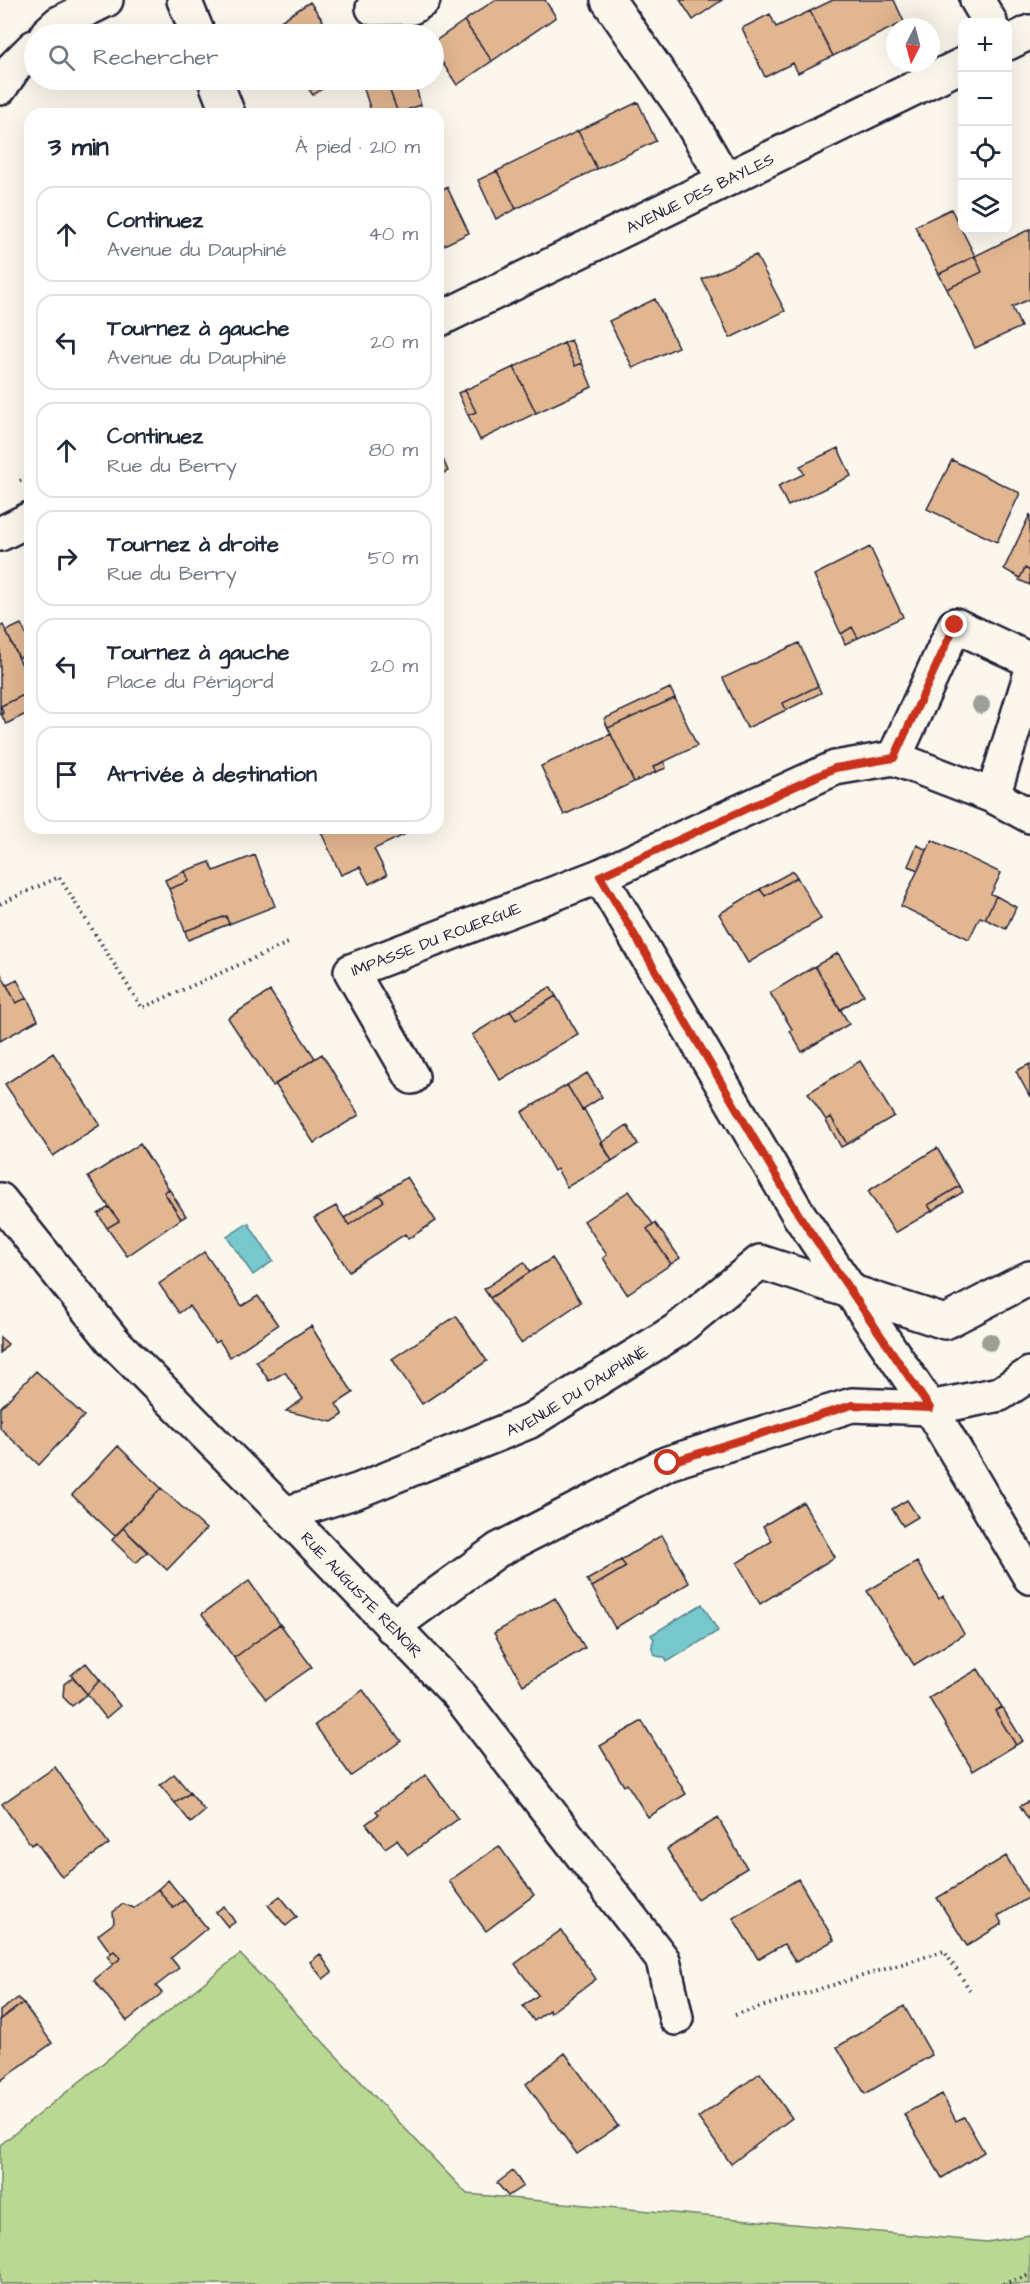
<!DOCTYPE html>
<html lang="fr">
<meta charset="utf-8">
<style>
body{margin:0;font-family:"Architects Daughter",sans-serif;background:#f6f6f7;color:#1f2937}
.controls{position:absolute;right:18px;top:18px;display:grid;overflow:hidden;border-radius:12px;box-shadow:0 6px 24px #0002}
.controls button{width:54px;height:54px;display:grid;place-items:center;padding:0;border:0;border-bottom:2px solid #e0e1e3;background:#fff;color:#1f2937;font:30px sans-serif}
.compass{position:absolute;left:886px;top:18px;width:54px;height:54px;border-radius:50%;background:#fff;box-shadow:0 6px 24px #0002;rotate:186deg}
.stop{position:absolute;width:18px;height:18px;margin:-14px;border:4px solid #c8321e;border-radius:50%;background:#fff}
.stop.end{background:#c8321e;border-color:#fff;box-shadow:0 2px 6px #0008}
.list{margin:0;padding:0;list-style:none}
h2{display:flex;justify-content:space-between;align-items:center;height:78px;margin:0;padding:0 24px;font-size:26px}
h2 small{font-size:20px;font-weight:400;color:#747a83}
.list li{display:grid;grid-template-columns:39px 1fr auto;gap:18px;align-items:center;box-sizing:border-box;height:96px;margin:0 12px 12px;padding:0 12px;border:2px solid #e0e1e3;border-radius:18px}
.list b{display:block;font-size:22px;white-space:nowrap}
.list p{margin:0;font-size:20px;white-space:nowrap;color:#747a83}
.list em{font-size:20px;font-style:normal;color:#747a83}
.icon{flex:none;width:33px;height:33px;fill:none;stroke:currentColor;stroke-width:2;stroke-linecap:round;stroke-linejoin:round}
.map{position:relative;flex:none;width:1030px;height:2284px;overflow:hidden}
.search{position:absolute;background:#fff;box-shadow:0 6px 24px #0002;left:24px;top:24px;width:420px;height:66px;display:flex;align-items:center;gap:15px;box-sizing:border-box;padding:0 21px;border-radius:33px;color:#747a83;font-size:22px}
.panel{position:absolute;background:#fff;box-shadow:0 6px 24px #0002;left:24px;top:108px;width:420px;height:726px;border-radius:18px}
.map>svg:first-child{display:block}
.green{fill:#b9d992;stroke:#6e7e66;stroke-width:1.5}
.water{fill:#77c8cd;stroke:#558693;stroke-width:1.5}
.building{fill:#e1b691;stroke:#22223b;stroke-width:1.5}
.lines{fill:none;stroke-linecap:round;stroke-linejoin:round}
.minor-casing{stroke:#22223b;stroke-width:38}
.major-casing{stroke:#22223b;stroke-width:38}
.path{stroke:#22223b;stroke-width:4;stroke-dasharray:1.5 4.5;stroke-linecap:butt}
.minor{stroke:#fbf7ec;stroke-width:33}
.major{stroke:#fbf7ec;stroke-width:33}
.tree{fill:#9ca099}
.route{stroke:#c8321e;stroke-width:8}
.labels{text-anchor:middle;stroke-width:4.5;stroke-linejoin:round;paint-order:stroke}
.street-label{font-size:16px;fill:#22223b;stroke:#fbf7ec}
</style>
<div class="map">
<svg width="1030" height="2284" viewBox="0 0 1030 2284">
<rect width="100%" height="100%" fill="#fbf7ec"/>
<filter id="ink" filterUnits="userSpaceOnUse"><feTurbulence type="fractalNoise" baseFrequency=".0167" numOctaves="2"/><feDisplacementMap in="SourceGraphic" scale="12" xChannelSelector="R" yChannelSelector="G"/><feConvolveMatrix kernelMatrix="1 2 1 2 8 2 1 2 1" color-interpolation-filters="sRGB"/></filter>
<g filter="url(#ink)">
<path class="green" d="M240,1954L467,2194L987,2242L1030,2235V2284H0V2145Z"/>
<path class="water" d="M248,1223L273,1261L253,1275L227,1237Z
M702,1604L718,1631L667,1662L665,1657C653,1658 649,1649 654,1639L651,1635Z"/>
<path class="building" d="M495,0H545L556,17L492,61L464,21Z
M680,0H722L693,20Z
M833,0H894L904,22L833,56L810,11Z
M310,2L332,34H272L268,29Z
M810,11L833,56L798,73L793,63L765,77L742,28L770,14L776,27Z
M464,21L492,61L457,85L434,50V42Z
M302,80H335L313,95Z
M372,80H386L398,113L372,114L362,83Z
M386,80H414L421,105L398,113Z
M638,102L656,141L597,169L578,131Z
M578,131L597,169L516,209L497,171Z
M497,171L516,209L496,219L478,180Z
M447,187L469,233L438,248V191Z
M951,209L975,256L939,274L915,226Z
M1030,229V299L1012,307L1021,327L975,348L947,289L982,272L975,256Z
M756,255L785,311L730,338L702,279Z
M975,256L982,272L947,289L939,274Z
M655,299L678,347L633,368L609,321Z
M571,340L582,363L575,366L564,343Z
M564,343L575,366L582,363L592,387L536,413L514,367Z
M514,367L536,413L480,440L468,415L476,412L465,390Z
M465,390L476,412L468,415L458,393Z
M438,448L448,471L438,476Z
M838,448L851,476L788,506L778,486L804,474L800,466Z
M952,460L1020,493L997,542L927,509Z
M1030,514V571L1025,568L1020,578L1004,569Z
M870,547L903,617L858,638L852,627L841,634L814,575Z
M1025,568L1030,571V585L1019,580Z
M21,624L30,642V653L19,658L6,631Z
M3,625L30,682V692L1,706L3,713L0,714V627Z
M852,627L858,638L845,644L841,634Z
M799,643L818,686L783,703L786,710L747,728L723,678Z
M818,686L821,693L786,710L783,703Z
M670,688L675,698L608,728L604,719Z
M30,692V712L6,724L1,714L3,713L1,706Z
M675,698L697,746L653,767L656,772L634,782L608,728Z
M611,734L634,782L564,815L541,766Z
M664,761L666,768L656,772L653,767Z
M319,828H401L404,835L374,849L387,875L369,884L360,867L341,875Z
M932,840L1001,873L991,894L996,896L985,919L980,917L969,939L901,906Z
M917,845L927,850L918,870L908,866Z
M255,855L275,906L229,924L226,916L185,931L169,889L189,881L185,871L210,862L214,871Z
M185,871L189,881L169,889L165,880Z
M793,871L797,877L765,896L760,889Z
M797,877L821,919L748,963L719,914L760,889L765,896Z
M996,896L1016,907L1006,929L985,919Z
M226,916L229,924L188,940L185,931Z
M838,953L864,995L840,1010L815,966Z
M815,966L849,1024L802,1052L790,1031L792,1029L770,993Z
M0,972L16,1003L27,998L38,1020L0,1041Z
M17,980L27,998L16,1003L7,985Z
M550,987L556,996L516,1020L510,1011Z
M270,991L315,1058L273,1086L228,1018Z
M556,996L578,1034L500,1080L472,1035L510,1011L516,1020Z
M53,1053L100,1125L53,1156L5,1084Z
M322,1054L359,1115L314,1143L275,1084Z
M860,1061L894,1116L847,1144L831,1117L826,1120L808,1093Z
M1030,1064V1097L1016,1071Z
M587,1073L602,1097L582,1110L567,1085Z
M567,1085L582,1110L584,1109L612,1161L567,1187L557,1169L554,1171L522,1112Z
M831,1117L847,1144L841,1147L826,1120Z
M627,1125L638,1144L612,1161L601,1143Z
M140,1144L169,1189L164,1192L181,1219L127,1256L107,1228L119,1221L88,1177Z
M937,1148L960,1186L928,1205L932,1211L895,1233L868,1191Z
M407,1177L436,1221L408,1239L405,1234L349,1271L314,1218L336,1206L349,1225L384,1201L379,1195Z
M960,1186L963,1192L932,1211L928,1205Z
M169,1189L186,1216L181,1219L164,1192Z
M629,1191L653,1224L647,1229L671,1264L627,1294L603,1258L607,1255L584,1221Z
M379,1195L384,1201L349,1225L344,1218Z
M109,1207L119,1221L107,1228L98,1214Z
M655,1223L680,1258L671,1264L647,1229Z
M204,1252L242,1306L258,1296L278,1325L230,1357L219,1340L215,1343L189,1306L179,1313L159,1284Z
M552,1258L581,1302L521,1343L490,1298Z
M524,1262L530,1272L490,1298L484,1289Z
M456,1316L487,1361L422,1404L392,1359Z
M311,1326L353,1393L336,1404L343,1415L332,1422L286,1411L303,1399L285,1372L269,1381L256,1361Z
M0,1337L8,1344L0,1353Z
M36,1371L84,1416L39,1465L0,1428V1408Z
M118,1446L161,1488L115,1536L72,1495Z
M161,1488L206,1529L167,1570L123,1528Z
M907,1500L918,1517L903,1526L892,1509Z
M803,1502L835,1557L760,1604L737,1563L772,1541L763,1526Z
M123,1528L147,1552L136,1563L112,1540Z
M662,1535L689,1583L615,1628L592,1587L626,1567L621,1560Z
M621,1560L626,1567L592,1587L587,1580Z
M917,1562L939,1599L943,1596L964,1634L914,1665L867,1591Z
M249,1581L280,1624L234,1658L202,1614Z
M555,1598L585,1648L523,1685L494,1633Z
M280,1624L312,1667L266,1699L234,1658Z
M86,1663L100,1680L87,1694L71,1675Z
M978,1669L1002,1707L995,1711L1016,1745L973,1771L929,1698Z
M73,1677L87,1694L72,1706L63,1697L64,1684Z
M100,1680L120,1706L106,1718L87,1694Z
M363,1690L401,1741L351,1776L315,1725Z
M1002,1707L1023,1741L1016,1745L995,1711Z
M642,1721L686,1794L648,1817L627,1784L624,1786L600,1746Z
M55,1767L109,1844L62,1877L36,1842L31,1845L2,1804Z
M174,1774L190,1793L175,1803L160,1785Z
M426,1775L458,1819L408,1855L397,1840L385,1848L366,1824L379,1814L376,1811Z
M190,1793L205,1811L191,1823L175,1803Z
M1030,1801V1822L1020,1806Z
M718,1818L747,1868L697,1899L667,1849Z
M499,1846L534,1895L486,1931L449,1881Z
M1006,1856L1030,1897L998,1916L1002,1924L967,1946L937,1898Z
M798,1879L834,1940L796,1962L784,1944L758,1959L733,1918Z
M168,1880L184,1900L173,1908L158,1889Z
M158,1889L173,1908L184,1900L207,1928L171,1958L179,1968L156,1986L162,1993L127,2021L94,1980L121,1958L114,1951L111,1953L98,1935L114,1923L113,1912L123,1904L134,1908Z
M280,1896L297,1917L286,1926L268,1905Z
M224,1906L235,1922L228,1927L216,1912Z
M561,1930L596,1979L550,2013L549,2010L534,2021L523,2006L538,1995L515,1964Z
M114,1951L121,1958L113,1964L107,1956Z
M320,1954L332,1972L323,1979L310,1962Z
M18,1998L23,2003L0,2020V2011Z
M23,2003L52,2043L0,2081V2020Z
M904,2006L932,2055L865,2094L837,2047Z
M565,2053L618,2126L577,2154L526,2084Z
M760,2073L792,2118L731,2164L698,2118Z
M942,2094L956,2121L964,2117L984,2152L942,2178L904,2114Z
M513,2171L523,2186L508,2196L497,2183Z"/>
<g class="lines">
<g class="minor-casing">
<g id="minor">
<path d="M184,0L198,34"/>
<path d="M608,0L683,108L725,180"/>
<path d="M977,0L990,22"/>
<path d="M373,8L412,7L423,0"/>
<path d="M47,34L59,23L106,0"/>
<path d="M215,80L228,114"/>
<path d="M0,88L15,66L34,47"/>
<path d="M894,758L955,625L1030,660"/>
<path d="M993,796L1030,676"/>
<path d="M1030,816L993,796L894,758L835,768L600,876L799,1215L930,1408L1030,1577"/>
<path id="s1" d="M412,1077L351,971L600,876"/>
<path id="s2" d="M0,1200L115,1343L285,1514L458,1694L663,1960L676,2018"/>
<path id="s3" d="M285,1514L357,1491L528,1422L677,1330L760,1262L945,1322L1030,1278"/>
<path d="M392,1627L498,1550L668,1463L852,1405L930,1408L1000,1394L1030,1374"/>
</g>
</g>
<g class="major-casing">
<g id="major">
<path d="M1008,43L1030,32"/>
<path id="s4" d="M438,320L962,65"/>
<path d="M0,534L30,519"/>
</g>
</g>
<path class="path" d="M20,481L30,476
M0,904L59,877L142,1008L290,942
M735,2015L944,1951L970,1990
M1003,2284L1030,2275"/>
<use href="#minor" class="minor"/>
<use href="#major" class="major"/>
</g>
<g class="tree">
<circle cx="981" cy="705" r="9"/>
<circle cx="990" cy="1342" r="9"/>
</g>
</g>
<g class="lines" filter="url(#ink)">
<path class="route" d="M668,1463L852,1405L930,1408L799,1215L600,876L835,768L894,758L955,625"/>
</g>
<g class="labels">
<g class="street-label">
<text dy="6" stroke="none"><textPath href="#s4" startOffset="291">AVENUE DES BAYLES</textPath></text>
<text dy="6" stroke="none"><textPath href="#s1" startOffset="213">IMPASSE DU ROUERGUE</textPath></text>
<text dy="6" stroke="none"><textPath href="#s3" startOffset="318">AVENUE DU DAUPHINÉ</textPath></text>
<text dy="6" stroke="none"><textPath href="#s2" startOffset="536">RUE AUGUSTE RENOIR</textPath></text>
</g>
</g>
</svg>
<div class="controls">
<button>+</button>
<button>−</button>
<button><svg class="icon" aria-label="locate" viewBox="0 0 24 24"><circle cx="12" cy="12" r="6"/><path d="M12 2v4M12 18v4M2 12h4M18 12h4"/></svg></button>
<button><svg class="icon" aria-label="layers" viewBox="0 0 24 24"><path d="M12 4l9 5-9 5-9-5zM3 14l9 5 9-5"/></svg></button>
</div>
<svg class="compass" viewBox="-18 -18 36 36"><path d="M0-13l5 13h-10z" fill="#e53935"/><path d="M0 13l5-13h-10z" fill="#747a83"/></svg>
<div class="stop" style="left:668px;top:1463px"></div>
<div class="stop end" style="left:955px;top:625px"></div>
<div class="search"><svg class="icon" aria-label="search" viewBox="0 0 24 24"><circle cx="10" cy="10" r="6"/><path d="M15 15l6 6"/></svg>Rechercher</div>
<section class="panel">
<h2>3 min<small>À pied · 210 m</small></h2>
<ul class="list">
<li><svg class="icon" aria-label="ahead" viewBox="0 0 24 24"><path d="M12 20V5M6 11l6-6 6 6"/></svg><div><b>Continuez</b><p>Avenue du Dauphiné</p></div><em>40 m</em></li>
<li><svg class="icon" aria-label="left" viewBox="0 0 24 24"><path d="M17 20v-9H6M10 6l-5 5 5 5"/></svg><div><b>Tournez à gauche</b><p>Avenue du Dauphiné</p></div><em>20 m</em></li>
<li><svg class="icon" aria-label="ahead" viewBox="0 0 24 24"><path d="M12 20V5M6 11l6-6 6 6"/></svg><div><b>Continuez</b><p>Rue du Berry</p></div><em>80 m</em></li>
<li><svg class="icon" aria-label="right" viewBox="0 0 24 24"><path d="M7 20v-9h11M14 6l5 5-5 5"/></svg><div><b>Tournez à droite</b><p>Rue du Berry</p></div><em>50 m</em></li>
<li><svg class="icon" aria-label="left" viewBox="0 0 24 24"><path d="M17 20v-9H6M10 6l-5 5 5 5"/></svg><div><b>Tournez à gauche</b><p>Place du Périgord</p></div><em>20 m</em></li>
<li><svg class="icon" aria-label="arrive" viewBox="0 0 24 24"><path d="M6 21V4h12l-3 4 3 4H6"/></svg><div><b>Arrivée à destination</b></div></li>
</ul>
</section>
</div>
